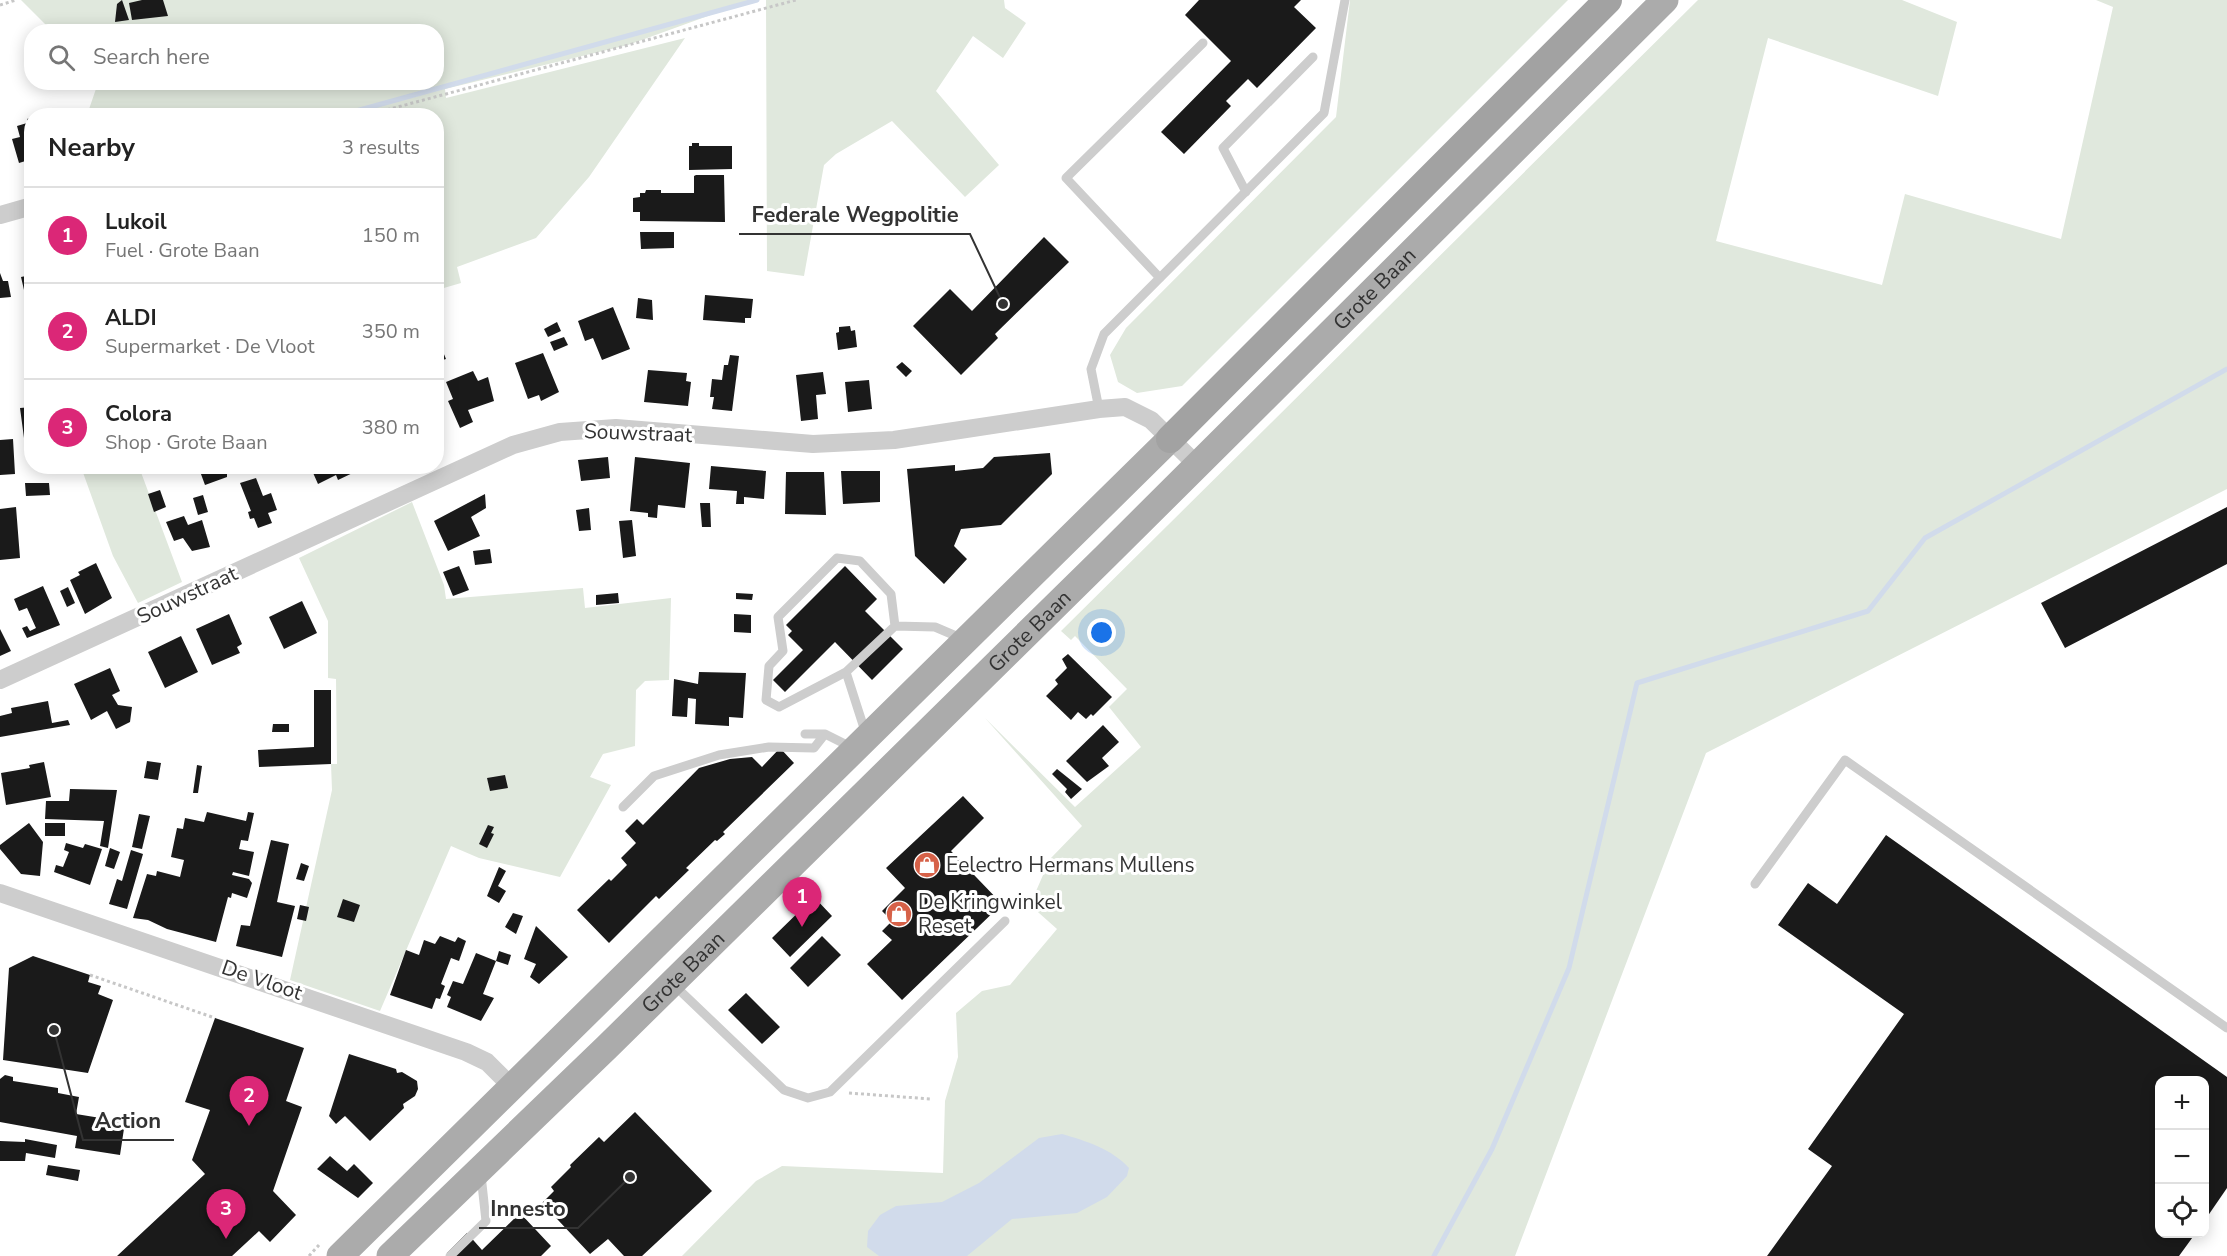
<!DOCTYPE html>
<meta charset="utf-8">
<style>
body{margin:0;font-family:"Nunito Sans",sans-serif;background:#f2f2f2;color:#222}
.controls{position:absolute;right:18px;bottom:18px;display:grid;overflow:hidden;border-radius:12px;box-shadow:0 3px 15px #0003}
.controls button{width:54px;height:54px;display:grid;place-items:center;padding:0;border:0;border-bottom:2px solid #e0e0e0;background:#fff;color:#222;font:30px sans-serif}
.you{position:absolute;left:1102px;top:633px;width:21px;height:21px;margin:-15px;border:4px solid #fff;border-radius:50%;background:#1a73e8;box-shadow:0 0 0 9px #1a73e833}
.badge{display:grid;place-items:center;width:39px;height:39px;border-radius:50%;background:#db2777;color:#fff;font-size:20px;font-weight:700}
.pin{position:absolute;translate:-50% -50px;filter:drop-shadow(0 2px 3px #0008)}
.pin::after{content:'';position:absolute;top:32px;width:21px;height:18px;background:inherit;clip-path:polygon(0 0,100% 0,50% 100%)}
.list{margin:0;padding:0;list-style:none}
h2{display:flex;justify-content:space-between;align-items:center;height:78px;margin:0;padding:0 24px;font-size:26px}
h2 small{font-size:20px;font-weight:400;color:#767676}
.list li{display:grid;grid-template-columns:39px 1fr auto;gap:18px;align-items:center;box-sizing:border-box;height:96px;padding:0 24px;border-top:2px solid #e0e0e0}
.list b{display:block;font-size:22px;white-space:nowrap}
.list p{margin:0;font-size:20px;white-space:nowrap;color:#767676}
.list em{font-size:20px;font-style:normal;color:#767676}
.icon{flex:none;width:33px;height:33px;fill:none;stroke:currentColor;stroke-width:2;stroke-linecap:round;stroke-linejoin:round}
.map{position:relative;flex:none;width:2227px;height:1256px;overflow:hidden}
.search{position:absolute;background:#fff;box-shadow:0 3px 15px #0003;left:24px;top:24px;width:420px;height:66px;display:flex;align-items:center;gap:15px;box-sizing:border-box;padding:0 21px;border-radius:24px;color:#767676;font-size:22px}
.panel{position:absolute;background:#fff;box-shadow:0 3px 15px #0003;left:24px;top:108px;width:420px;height:366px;border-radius:24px}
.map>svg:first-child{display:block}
.green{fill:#e0e8dd}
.water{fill:#d1dbeb}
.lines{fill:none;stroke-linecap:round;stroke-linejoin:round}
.stream{stroke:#d1dbeb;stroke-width:5}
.building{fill:#1a1a1a}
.path{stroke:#c7c7c7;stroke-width:3;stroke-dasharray:3 3;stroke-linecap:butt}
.service{stroke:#cdcdcd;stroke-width:9}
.minor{stroke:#cdcdcd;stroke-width:18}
.primary{stroke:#ababab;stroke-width:27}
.trunk{stroke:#a2a2a2;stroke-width:28}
.labels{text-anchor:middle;stroke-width:6;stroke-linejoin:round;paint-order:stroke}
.street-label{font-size:21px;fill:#333;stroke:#fff}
.poi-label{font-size:21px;fill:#333;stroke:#fff;text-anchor:start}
.leader{fill:none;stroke:#333;stroke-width:2}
.callout-dot{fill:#333;stroke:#fff;stroke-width:2}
.callout-label{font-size:22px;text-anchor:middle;font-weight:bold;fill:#333;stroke:#fff;stroke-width:6;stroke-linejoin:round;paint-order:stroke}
</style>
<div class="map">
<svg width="2227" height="1256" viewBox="0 0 2227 1256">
<rect width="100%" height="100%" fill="#fff"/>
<path class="green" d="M21,0H752L628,45L445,89L446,98L685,38L589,177L536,238L457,267L461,283L437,290L436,116L87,115L98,83L436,82V32L52,31Z
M766,0H1004L1005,8L1026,23L1003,58L973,36L936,91L999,165L965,197L892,121L836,154L824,165L804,276L767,271Z
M1350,0H1568L1182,386L1137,393L1118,382L1110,355L1126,328L1336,117Z
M1698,0H1902L1957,22L1938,96L1768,38L1716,241L1882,285L1905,194L2061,239L2113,7L2096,0H2227V489L1706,753L1515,1256H682L756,1181L782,1166L943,1173L945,1101L958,1057L956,1013L982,991L1010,985L1057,929L1030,905L1050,859L1082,826L985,718L1075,807L1141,747L1109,707L1127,689L1075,636L1071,640L1061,631Z
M81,467H139L182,582L138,603L113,556Z
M412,502L444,585L446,599L583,588L585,608L671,598L669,680L645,681L636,690L635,746L603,754L590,777L611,785L560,877L479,858L451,846L380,1011L290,980L332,790L331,764H337L336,679L328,678V621L299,558Z"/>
<path class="water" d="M1062,1134C1086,1141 1112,1149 1129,1168L1127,1176L1107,1197L1077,1213L1012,1219L967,1256H879L867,1247L868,1231L880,1215L896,1206L942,1202L979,1183L1039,1138Z"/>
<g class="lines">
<path class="stream" d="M338,116L757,0
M1434,1256L1492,1149L1569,968L1637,683L1868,611L1925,538L2227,369"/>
</g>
<path class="building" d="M122,0L129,20L115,22L117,4Z
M142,0H163L168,16L132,20L129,3Z
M1199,0H1301L1294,7L1316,28L1257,88L1248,79L1226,101L1231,106L1184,154L1161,132L1231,61L1185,15Z
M32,117V159L19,163L12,139L20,137L17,126L27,123V119Z
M692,143H699V146H732V169L689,170V146H692Z
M696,175H724L725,222L640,221V212H633V198L640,197V193H645L646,190H661V193H694V176Z
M640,232H674V248L641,249Z
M1044,237L1069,262L995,334L998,338L961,375L913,326L950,289L972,311Z
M0,273L3,281H8L11,297L0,298Z
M31,275L32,289L24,290L21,277Z
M705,295L753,299L751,318H745V323L703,320Z
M638,298L652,300L653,320L636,318Z
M613,307L630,349L602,360L593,338L585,341L578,321Z
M557,322L561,331L548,337L544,329Z
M850,326L851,331L855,330L857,347L838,350L836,333L839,332V327Z
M436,335L446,359L436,362Z
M564,337L568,345L554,351L550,342Z
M543,353L559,392L541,401L539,395L528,399L515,363Z
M730,355L739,356L732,411L712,409L714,397H710L712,379L722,380L724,365H728Z
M902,362L912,371L906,377L896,367Z
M648,370L687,373L686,381L691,382L688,406L644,402Z
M473,371L478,381L488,377L494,401L468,410L473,422L460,428L448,401L453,399L446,382Z
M823,372L826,394L816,395L818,419L801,421L796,375Z
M869,380L872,409L848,412L845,382Z
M32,407V437L24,438L20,408Z
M13,439L15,474L0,475V440Z
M1050,453L1052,474L1001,525L961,529L954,546L967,559L944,584L915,556L907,469L955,465V471L983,468L994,457Z
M608,457L610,478L581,481L578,460Z
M635,457L690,463L685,508L658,505L657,518L648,517V513L630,511Z
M198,466H232L234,472L227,474V477L205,485Z
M310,466H360L361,469L338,480L336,475L318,484Z
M711,466L766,471L764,499L744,497V504H736L737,491L709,489Z
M841,471H880V502L843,504Z
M786,472H824L826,515L785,514Z
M256,478L263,496L271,493L277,510L268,513L272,523L258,528L254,518L250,519L248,512L251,511L240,483Z
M25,483H49L50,495L26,496Z
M160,490L166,507L154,512L148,494Z
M485,494L486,508L471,517L480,536L448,551L434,521Z
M203,495L208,512L198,515L193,498Z
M700,503H710L711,527H702Z
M16,507L20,558L0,560V509Z
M2227,507V564L2065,648L2041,603Z
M589,508L591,530L579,531L576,510Z
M184,516L188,525L202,520L210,547L192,551L183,538L174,541L166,522Z
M632,520L636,556L623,558L619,521Z
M490,549L492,563L475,565L473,551Z
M96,563L112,598L85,614L70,580L80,575L78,572Z
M459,566L469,590L453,596L443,572Z
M845,566L877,599L865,611L903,649L872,680L835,642L785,692L773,680L803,650L788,635L792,631L786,625Z
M43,586L60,625L27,638L22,628L27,626L30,631L36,628L27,608L19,611L14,599Z
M68,587L75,603L67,607L60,591Z
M618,593L619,603L596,605V595Z
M736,593L753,594L752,600L736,599Z
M302,601L317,633L284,649L269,617Z
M229,614L242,644L237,647L240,653L212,665L196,629Z
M734,614L751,615V633L734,632Z
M0,629L11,651L0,656Z
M181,636L198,672L165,688L148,652Z
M1068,654L1112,697L1093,716L1091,714L1086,719L1078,712L1071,720L1046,696L1058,684L1055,680L1067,668L1062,659Z
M110,668L120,691L112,695L118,705L132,707L130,722L116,729L107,711L91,720L74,684Z
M699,672L746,673L743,718L729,717V726L695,724L696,699L688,698L687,717L672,716L674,679L698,684Z
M314,690H331V764L259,767L258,750L314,747Z
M48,701L52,723L68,720L70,725L0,737V716L12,713L11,708Z
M273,724H289V732H272Z
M1103,725L1119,742L1102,758L1109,766L1087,782L1066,761Z
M780,748L794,763L723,832L725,834L717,841L715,840L686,868L689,870L659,899L656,896L609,943L577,910L609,879L611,881L627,865L621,858L636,843L625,831L637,819L643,825L699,768L730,759L752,757L762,767Z
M147,761L161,763L158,780L144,778Z
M44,762L51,797L6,805L1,773L30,768L29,765Z
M197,765L202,766L198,793H193Z
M1057,769L1082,789L1071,799L1065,792L1067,789L1052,774Z
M505,775L508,788L490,791L487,778Z
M70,789L117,790L108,848L100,846L104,821L45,819L46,801H69Z
M963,796L984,818L951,851L1002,904L902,1000L867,964L892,940L882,931L892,921L882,911L905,888L886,868Z
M207,812L246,821L248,812L254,813L248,841L241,840L239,849L254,852L249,876L233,872L232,875L249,879L252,883L247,898L232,893L231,898L228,897L216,942L167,929L148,920L133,918L147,874L156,876L157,871L180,877L184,860L171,857L177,828L183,829L185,818L204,822Z
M139,814L150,816L142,849L132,847Z
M29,823L43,842L40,876L21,874L0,849V845Z
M45,823H65V836H45Z
M488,825L494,827L491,833L494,834L487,848L479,844Z
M1886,835L2227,1077V1188L2205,1220V1080H2160V1234H2195L2179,1256H1767L1832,1166L1808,1149L1904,1014L1778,925L1808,883L1837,904Z
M271,840L289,844L277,902L295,906L282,957L236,946L241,925L250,926Z
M66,843L83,848L85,844L102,849L90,885L54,872L56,865L63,867L69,852L64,850Z
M110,848L120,852L114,869L105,866Z
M131,850L143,854L127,909L109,904L117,879L122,881Z
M301,863L309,866L304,881L296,879Z
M499,867L506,871L498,886L506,891L499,903L487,896Z
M814,897L832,916L790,957L772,938Z
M343,899L360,905L354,922L337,917Z
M300,905L309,907L306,921L297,919Z
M513,913L523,916L516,934L505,927Z
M536,926L568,957L539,984L530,977L536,964L524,959Z
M440,936L455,942L458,937L466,941L459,961L451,958L441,984L445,986L440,999L436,998L432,1009L390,995L406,950L419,955L424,940L435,944Z
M822,936L841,955L808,987L790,968Z
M499,951L511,955L508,965L496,961Z
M476,953L496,961L483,994L494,998L481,1021L447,1007L451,997L447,995L453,981L463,984Z
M33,956L90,975L88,982L101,986L98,994L113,1000L88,1073L3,1060L9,968Z
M746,993L780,1027L762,1044L728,1010Z
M215,1018L304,1048L286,1101L302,1107L273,1191L296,1215L270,1242L259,1231L232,1256H117L205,1174L192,1160L210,1110L185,1102Z
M349,1054L396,1069L397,1073L402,1072L417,1081L418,1089L415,1096L403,1104L404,1108L370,1141L345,1116L336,1124L329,1116Z
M5,1075L13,1077V1081L58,1088V1093L79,1097L76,1114L125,1122L120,1155L75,1148L77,1136L0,1122V1079Z
M635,1112L712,1191L642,1256H624L608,1239L590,1254L542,1203L554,1191L551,1187L571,1167L570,1165L599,1137L604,1142Z
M25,1139L57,1145L55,1158L26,1153L25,1161H0V1141L25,1142Z
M330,1156L347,1171L354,1164L373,1183L358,1198L317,1169Z
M48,1165L80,1170L78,1181L46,1175Z
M520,1213L551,1246L541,1256H450L447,1253L467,1233L482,1250Z"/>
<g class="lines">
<path class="path" d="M0,5L16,0
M364,116L796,0
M90,975L215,1018
M849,1093L931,1099
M309,1256L319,1245"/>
<path class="service" d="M1246,192L1223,148L1313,57
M1160,278L1066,178L1203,43
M1099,409L1091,369L1104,334L1324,113L1345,0
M846,672L779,707L766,700L769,666L783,651L778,617L837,558L860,561L891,594L895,626
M869,731L863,725L846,672L895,626L935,627L963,639
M805,734H825L853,748
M623,807L654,776L719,755L769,747L814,748L825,734
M1755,884L1845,760L2227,1028
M674,985L784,1090L808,1098L830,1092L1005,921
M450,1256L486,1221L481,1175"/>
<path class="minor" d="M0,215L32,206
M0,680L513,445L560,432L616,428L813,444L894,440L1099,409L1125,407L1151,420L1197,465
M0,893L466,1052L487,1062L513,1088"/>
<g class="primary">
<path d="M340,1256L1170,439"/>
<path id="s1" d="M390,1256L607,1047L1106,556L1665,0"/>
</g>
<path class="trunk" d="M1170,439L1608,0"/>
</g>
<defs>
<g id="shop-disc" transform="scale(1.35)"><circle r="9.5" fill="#d66148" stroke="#fff"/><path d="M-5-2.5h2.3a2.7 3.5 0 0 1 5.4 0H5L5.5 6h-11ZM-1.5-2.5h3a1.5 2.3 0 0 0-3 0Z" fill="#fff"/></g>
</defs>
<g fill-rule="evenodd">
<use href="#shop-disc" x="927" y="865"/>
<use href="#shop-disc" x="899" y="914"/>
</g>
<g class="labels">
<g class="street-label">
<text dy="7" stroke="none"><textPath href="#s1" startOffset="1380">Grote Baan</textPath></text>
<text transform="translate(638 433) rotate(2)" y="7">Souwstraat</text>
<text transform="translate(187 595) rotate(-25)" y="7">Souwstraat</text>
<text dy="7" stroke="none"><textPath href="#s1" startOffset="894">Grote Baan</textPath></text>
<text dy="7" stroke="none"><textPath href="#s1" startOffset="408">Grote Baan</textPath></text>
<text transform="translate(262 980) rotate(19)" y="7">De Vloot</text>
</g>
<g class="poi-label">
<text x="946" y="872">Eelectro Hermans Mullens</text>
<text x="918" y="909">De Kringwinkel<tspan x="918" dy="24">Reset</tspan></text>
</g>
</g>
<path class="leader" d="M1003 304L970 234H739M54 1030L83 1140H174M630 1177L578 1228H479"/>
<g class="callout-dot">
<circle cx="1003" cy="304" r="6"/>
<circle cx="54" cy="1030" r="6"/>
<circle cx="630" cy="1177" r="6"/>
</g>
<g class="callout-label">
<text x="855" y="222">Federale Wegpolitie</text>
<text x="128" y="1128">Action</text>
<text x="528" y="1216">Innesto</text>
</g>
</svg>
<div class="controls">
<button>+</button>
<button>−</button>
<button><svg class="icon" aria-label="locate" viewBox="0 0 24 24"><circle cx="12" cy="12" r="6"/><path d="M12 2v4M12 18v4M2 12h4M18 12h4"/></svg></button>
</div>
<div class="you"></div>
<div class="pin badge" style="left:802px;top:927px">1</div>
<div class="pin badge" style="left:249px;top:1126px">2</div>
<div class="pin badge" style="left:226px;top:1239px">3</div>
<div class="search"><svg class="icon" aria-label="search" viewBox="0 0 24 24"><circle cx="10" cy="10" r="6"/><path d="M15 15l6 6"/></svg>Search here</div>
<section class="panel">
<h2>Nearby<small>3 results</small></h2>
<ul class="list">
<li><span class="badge">1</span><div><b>Lukoil</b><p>Fuel · Grote Baan</p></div><em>150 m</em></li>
<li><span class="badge">2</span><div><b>ALDI</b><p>Supermarket · De Vloot</p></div><em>350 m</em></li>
<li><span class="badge">3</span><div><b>Colora</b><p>Shop · Grote Baan</p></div><em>380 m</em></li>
</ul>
</section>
</div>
